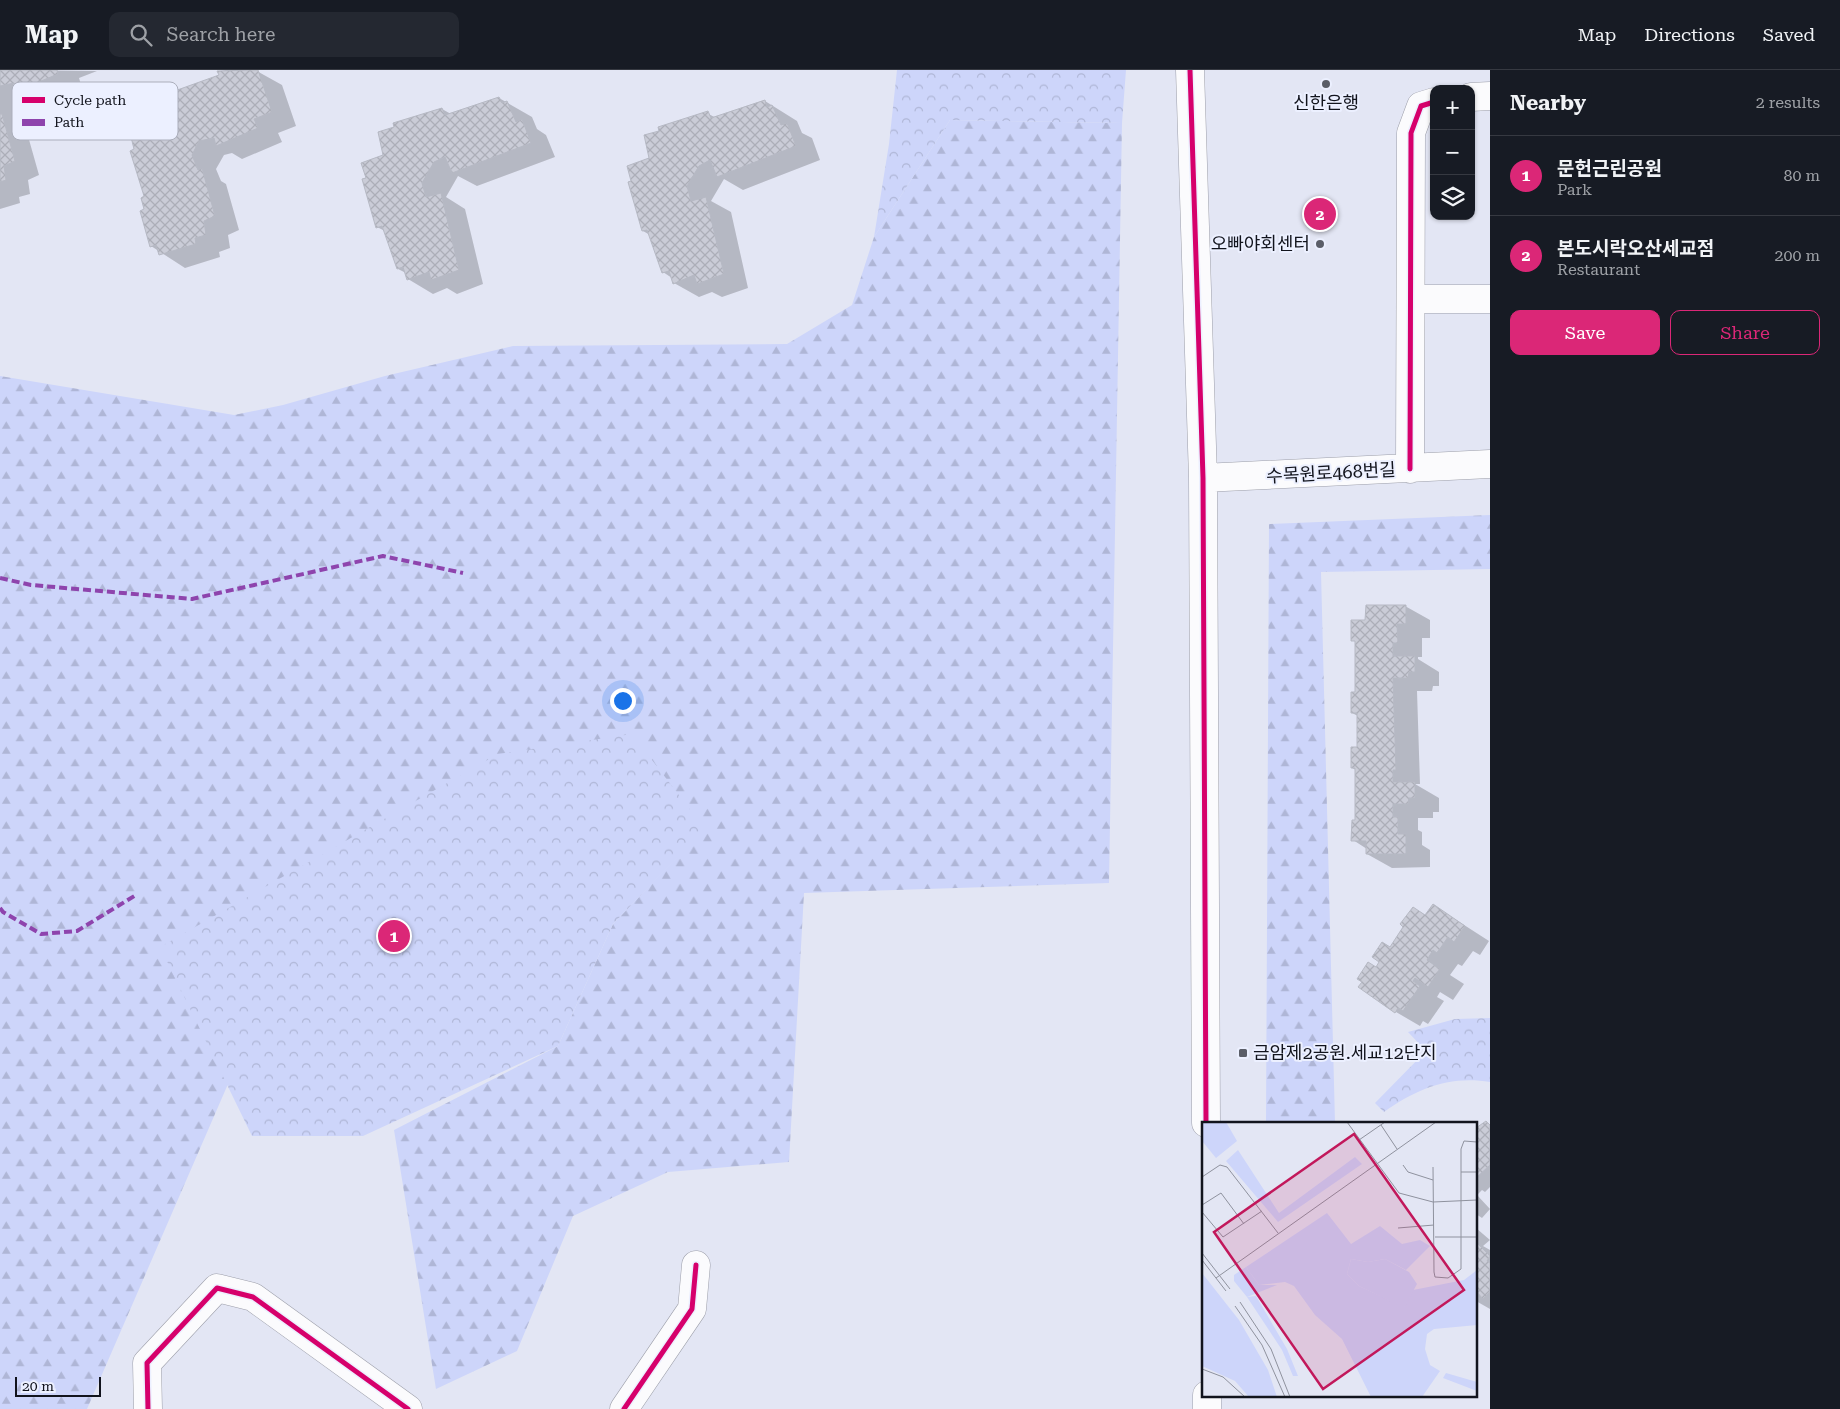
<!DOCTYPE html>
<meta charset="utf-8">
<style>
body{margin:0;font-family:"Roboto Serif","Noto Sans KR",serif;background:#242831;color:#f1f3f6}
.controls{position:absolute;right:15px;top:15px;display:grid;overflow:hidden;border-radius:10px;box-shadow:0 1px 4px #0004}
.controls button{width:45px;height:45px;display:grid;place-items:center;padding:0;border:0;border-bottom:1px solid #363941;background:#171b24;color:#f1f3f6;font:25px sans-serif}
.scale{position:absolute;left:15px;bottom:12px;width:86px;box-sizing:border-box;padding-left:5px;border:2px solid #12141d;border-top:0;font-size:14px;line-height:18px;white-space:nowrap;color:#12141d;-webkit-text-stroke:4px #ecf0ff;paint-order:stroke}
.you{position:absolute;left:622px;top:630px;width:18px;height:18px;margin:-12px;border:4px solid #fff;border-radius:50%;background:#1a73e8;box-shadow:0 0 0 8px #1a73e833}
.badge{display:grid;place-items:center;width:32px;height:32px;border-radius:50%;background:#db2777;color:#fff;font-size:16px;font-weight:700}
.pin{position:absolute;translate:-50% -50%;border:2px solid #fff;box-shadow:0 1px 5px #0006}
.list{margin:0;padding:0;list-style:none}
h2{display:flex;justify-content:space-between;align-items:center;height:65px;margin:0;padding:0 20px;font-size:21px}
h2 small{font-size:16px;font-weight:400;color:#9ea1a6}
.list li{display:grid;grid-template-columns:32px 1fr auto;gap:15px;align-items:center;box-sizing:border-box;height:80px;padding:0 20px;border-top:1px solid #363941}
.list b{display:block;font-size:19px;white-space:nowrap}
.list p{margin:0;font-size:16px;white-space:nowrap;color:#9ea1a6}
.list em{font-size:16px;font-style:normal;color:#9ea1a6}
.actions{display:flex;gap:10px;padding:15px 20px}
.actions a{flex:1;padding:11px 0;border:1px solid #db2777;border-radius:10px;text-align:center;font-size:18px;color:#db2777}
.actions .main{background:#db2777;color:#fff}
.icon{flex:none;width:28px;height:28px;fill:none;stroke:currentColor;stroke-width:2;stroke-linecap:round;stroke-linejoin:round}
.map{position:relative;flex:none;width:1490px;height:1339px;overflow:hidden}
header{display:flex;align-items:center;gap:30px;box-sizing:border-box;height:70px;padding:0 25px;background:#171b24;border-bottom:1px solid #363941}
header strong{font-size:24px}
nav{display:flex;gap:28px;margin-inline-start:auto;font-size:18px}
.search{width:350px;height:45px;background:#242831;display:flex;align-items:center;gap:12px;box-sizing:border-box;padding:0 18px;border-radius:10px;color:#9ea1a6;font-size:19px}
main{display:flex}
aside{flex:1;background:#171b24}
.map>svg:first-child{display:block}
.forest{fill:url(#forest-firs)}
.park{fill:url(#park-crowns)}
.shadow{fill:#0003}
.building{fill:url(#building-cross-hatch);stroke:#b6b9c4}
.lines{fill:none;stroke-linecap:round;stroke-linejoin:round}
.minor-casing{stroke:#9c9ea9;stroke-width:29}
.minor{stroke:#fbfbfd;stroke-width:28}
.quiet{stroke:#8e44ad;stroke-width:4;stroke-dasharray:8 4;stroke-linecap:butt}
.cycleway-casing{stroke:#ecf0ff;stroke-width:8}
.cycleway{stroke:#d6006c;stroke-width:5}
.poi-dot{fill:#5b5e68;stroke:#ecf0ff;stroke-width:2}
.labels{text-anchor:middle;stroke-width:4;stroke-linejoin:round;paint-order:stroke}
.poi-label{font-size:18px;fill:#12141d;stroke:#ecf0ff}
.street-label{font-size:18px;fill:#12141d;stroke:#ecf0ff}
.inset-road{fill:none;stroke:#8f929e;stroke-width:1}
.view{fill:#c2185b;fill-opacity:0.15;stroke:#c2185b;stroke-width:2.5}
.inset-edge{fill:none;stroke:#12141d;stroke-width:2.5}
.key{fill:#ecf0ff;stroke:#abaebb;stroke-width:1}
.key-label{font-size:14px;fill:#12141d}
</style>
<header>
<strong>Map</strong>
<div class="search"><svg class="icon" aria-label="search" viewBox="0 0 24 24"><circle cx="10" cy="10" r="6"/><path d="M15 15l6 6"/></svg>Search here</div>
<nav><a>Map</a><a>Directions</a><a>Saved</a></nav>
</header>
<main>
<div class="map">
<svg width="1490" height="1339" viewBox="0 0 1490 1339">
<defs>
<pattern id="forest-firs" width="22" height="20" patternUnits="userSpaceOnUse" patternTransform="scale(1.25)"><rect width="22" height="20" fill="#cdd5fa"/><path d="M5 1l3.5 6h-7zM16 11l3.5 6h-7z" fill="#afb6d6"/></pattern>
<pattern id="park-crowns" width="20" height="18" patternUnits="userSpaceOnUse" patternTransform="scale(1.25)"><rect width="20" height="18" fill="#cdd5fa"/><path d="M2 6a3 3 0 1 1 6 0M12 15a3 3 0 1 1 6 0" fill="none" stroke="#afb6d6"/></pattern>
<pattern id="building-cross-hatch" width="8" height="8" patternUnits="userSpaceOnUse" patternTransform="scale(1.25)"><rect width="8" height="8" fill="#caccd7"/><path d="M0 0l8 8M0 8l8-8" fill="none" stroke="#acaeb8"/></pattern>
</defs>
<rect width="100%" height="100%" fill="#e3e6f4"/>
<path class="forest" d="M950,50L1122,53L1109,813L804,823L789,1092L668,1102L573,1146L517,1281L436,1319L394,1060L558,976L613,854L704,759L228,1014L87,1339H0V306L234,345L283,335L385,306L513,276L787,274L852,235L874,167Z
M1490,445V499L1321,502L1335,1053H1266L1269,454Z"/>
<path class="park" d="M897,0H1126L1122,53L950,50L874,167L889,74Z
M632,664L705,759L613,854L558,976L363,1066H252L160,877L498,684Z
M1490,948V1012C1450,1005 1416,1019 1384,1042L1375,1033L1426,981L1408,962L1455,949Z"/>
<path class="shadow" d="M0,0L97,1L79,8L82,18L42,34L32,28L24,30L17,45L21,56L26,59L39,105L28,110L30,124L19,127L20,133L0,139Z
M226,0H255L282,15L296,56L278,63L282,72L242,89L232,83L224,85L216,99L221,111L226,114L239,160L228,165L230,178L219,182L220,187L185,198L151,176L145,127L136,80L171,27L220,6L219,2Z
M499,28L532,47L537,59L546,65L555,87L477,116L458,106L446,127L465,139L483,214L457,224L447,218L433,224L408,209L406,203L398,199L385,161L377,157L368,108L385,85L442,39L451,44Z
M765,31L797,51L802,63L812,68L820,90L743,120L724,109L711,131L731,142L748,218L722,227L712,222L699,227L674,213L672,208L663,202L650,165L643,161L650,89L660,62L707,43L716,48Z
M1405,536L1430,550V568H1422V587H1418V589L1439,602V616H1433L1432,621H1417L1420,714H1415L1439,728V742H1433V748H1418V760L1422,762V775L1430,780V797L1392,798L1367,784V779L1353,770L1356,751V700L1352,698L1358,679V646L1352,643L1356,623V572L1353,570L1367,551Z
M1433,835L1489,871L1480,885L1473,881L1462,896L1458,894L1450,905L1464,914L1453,930L1440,922L1437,927L1444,931L1428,954L1423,951L1420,956L1396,942L1377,898L1390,878L1426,846Z
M1486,1053L1490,1055V1117L1485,1122L1482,1120L1477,1125L1490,1139L1482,1148L1476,1144V1057L1480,1058Z
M1476,1158L1490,1170L1483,1176L1490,1180V1239L1476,1231Z"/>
<path class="building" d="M0,0H57L58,4L17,21L14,13L0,16Z
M248,0H258L272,42L254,49L258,58L216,76L214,68L199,71L192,85L198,100L202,98L215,146L204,151L206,165L195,168L196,174L159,185L156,175L150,177L140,141L144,139L141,128L144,126L130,81L134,79L130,63L151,55L143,34L170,26L169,23L219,5L217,1Z
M499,27L502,33L507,31L516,52L522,49L531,73L452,103L445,87L434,92L422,113L426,127L441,123L459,200L431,210L429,202L407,210L403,197L397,199L382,156L376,158L362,109L366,108L361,93L383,85L378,62L394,57L393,53L442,38L445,45Z
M765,30L767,37L772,35L781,55L787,53L796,76L717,107L710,90L699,96L687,116L691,131L706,127L724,204L697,214L694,205L673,214L669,201L662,203L647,160L642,161L628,112L631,111L627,96L649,88L644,65L659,61L658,57L708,41L711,48Z
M0,44H2L15,91L4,96L6,110L0,112Z
M1366,535H1406V554H1397L1398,573H1393V586H1415V602H1409L1408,608H1393L1396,700H1393V712H1415V728H1409L1408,734H1393V747H1398V764H1406V784H1366V771H1351L1352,750H1355V698H1351V677H1357V643H1351V622H1355V571H1351V550H1365Z
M1433,834L1465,856L1454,872L1448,867L1437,883L1433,880L1427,890L1440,899L1428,917L1415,908L1413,911L1420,916L1403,941L1398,938L1395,943L1358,917L1362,912L1357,909L1368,892L1376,897L1379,892L1372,887L1382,872L1390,877L1403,857L1400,854L1413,837L1425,845Z
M1486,1051L1490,1055V1095L1476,1108V1058Z
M1476,1172L1490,1186L1487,1191L1490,1193V1222L1483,1229L1476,1221Z"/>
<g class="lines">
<g class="minor-casing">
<path id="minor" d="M1190,0L1203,408L1206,1053
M1471,27L1490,26
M1411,229H1490
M1410,399L1411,63L1421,36L1434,32
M1203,408L1490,394
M1207,1325V1339
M148,1339L147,1293L217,1218L253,1227L408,1339
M624,1339L692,1239L696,1195"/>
</g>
<use href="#minor" class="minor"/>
<path class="quiet" d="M0,508L31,515L192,529L383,486L463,503
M0,838L3,842L41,864L77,861L136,825"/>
<g class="cycleway-casing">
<path id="cycleway" d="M1190,0L1203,408L1206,1053
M1410,399L1411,63L1421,36L1434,32
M148,1339L147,1293L217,1218L253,1227L408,1339
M624,1339L692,1239L696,1195"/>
</g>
<use href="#cycleway" class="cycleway"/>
</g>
<g class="poi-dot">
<circle cx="1326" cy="14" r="5"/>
<circle cx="1320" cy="174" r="5"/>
<rect x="1238" y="978" width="10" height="10" rx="2.5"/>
</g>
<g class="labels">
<g class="poi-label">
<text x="1326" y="39">신한은행</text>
<text x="1310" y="180" text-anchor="end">오빠야회센터</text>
<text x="1253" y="989" text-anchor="start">금암제2공원.세교12단지</text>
</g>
<g class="street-label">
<text transform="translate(1331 403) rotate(-3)" y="6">수목원로468번길</text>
</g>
</g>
<g transform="translate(1202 1052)">
<rect width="275" height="275" fill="#e3e6f4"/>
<path d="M54,174L85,227L96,254H91L80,228L45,175ZM244,251L275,260V269L241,256Z" fill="#cdd5fa"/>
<path d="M0,0H24L35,19L14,36L0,19ZM36,28L77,91L153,35L160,42L76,100L24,39ZM125,91L149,122L178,104L200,122L218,118L228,124L204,148L183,137L166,140L149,137L145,152L157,164L202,185L211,168L262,158L275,148V203L232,207L225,212L223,227L228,243L238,249L220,275H169L140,217L113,193L92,164L83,160L57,163L44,145Z" fill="#cdd5fa"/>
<path d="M149,137L166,140L183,137L207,150L215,162L202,186L157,164L145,152ZM44,145L57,163H75L45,175L32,159V153ZM0,151L37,198L66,248L75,275H47L33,259L0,244Z" fill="#cdd5fa"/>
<path class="inset-road" d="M145,0L197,71L231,80L275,78M179,3L195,27M157,18L183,0M201,43L206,50L231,58M231,45L232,150L233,155L246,156L259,147V27L262,19L275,20M259,50H275M0,55L18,43L25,45L76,111M0,83L19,71L42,102M0,90L21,115L60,89M196,106L232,103M233,115H275M0,131L28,167M0,138L24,169M14,156L234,0M38,180L69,227L88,275M33,184L60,223L83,275M0,247L21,255L43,275"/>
<path class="view" d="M152,12L262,168L121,267L12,110Z"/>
<rect width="275" height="275" class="inset-edge"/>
</g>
<rect x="12" y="12" width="166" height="58" rx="8" class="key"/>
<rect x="22" y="27" width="23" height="6" fill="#d6006c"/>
<rect x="22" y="49" width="23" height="7" fill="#8e44ad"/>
<g class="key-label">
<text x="54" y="35">Cycle path</text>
<text x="54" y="57">Path</text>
</g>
</svg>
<div class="controls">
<button>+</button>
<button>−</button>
<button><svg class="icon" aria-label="layers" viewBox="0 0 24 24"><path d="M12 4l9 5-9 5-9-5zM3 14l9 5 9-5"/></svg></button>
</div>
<div class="scale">20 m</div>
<div class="you"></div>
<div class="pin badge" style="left:394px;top:866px">1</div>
<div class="pin badge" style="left:1320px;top:144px">2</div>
</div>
<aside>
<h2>Nearby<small>2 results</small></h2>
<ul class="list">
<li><span class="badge">1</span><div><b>문헌근린공원</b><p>Park</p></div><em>80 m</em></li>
<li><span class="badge">2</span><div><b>본도시락오산세교점</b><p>Restaurant</p></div><em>200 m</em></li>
</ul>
<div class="actions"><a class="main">Save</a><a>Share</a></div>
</aside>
</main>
